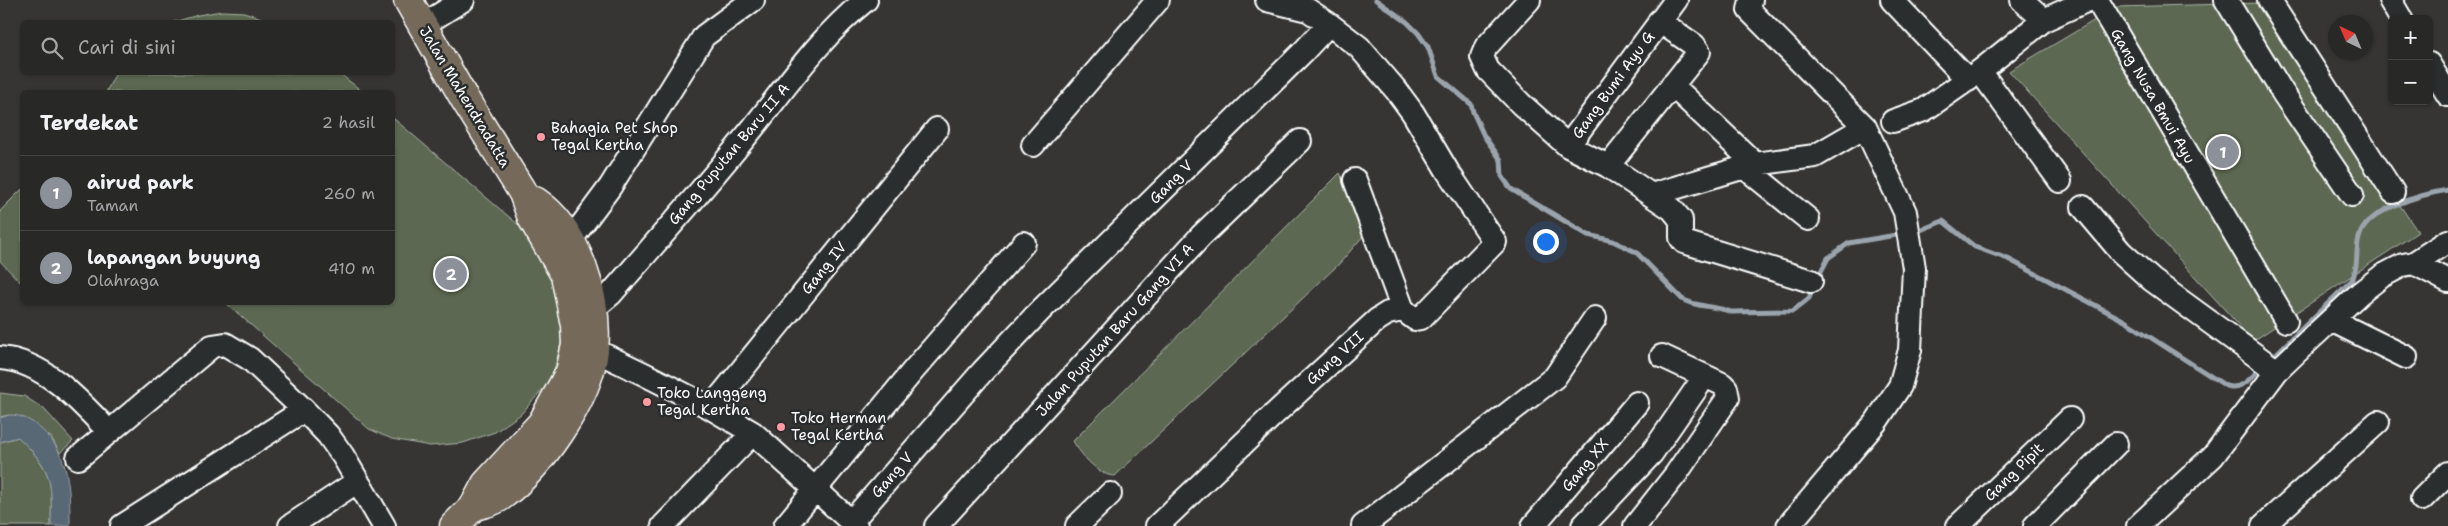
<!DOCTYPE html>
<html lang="id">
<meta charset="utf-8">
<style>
body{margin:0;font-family:"Shantell Sans",sans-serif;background:#343433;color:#f1f3f6}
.controls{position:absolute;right:15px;top:15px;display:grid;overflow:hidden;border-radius:8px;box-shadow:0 1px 4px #0004}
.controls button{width:45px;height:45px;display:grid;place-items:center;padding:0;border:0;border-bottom:1px solid #444;background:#282827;color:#f1f3f6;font:25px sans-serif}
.compass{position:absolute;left:2328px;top:15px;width:45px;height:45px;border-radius:50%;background:#282827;box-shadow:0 1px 4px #0004;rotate:316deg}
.you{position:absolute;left:1545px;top:241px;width:18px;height:18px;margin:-12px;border:4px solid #fff;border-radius:50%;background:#1a73e8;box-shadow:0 0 0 8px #1a73e833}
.badge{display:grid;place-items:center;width:32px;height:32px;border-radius:50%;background:#8c9099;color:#fff;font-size:16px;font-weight:700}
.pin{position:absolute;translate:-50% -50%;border:2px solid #fff;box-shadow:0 1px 5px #0006}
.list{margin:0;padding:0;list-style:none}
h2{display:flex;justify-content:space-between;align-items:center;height:65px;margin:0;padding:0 20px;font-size:21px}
h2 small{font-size:16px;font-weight:400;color:#a5a6a7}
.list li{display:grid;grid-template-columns:32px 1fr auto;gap:15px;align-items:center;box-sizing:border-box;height:75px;padding:0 20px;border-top:1px solid #444}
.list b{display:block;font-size:19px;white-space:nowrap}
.list p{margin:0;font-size:16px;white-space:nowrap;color:#a5a6a7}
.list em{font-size:16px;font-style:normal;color:#a5a6a7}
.icon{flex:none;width:28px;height:28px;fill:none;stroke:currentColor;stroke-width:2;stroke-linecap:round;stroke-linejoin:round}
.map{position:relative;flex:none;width:2448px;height:526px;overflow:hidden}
.search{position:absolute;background:#282827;box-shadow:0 1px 4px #0004;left:20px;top:20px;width:375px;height:55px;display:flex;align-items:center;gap:12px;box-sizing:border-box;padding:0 18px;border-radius:8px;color:#a5a6a7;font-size:19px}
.panel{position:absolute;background:#282827;box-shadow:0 1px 4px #0004;left:20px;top:90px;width:375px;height:215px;border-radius:8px}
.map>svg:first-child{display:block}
.green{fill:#5b6851;stroke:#adb4a8}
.water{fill:#586874;stroke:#9ba4ac}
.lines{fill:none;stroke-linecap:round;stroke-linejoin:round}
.stream{stroke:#9ba4ac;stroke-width:5}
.minor-casing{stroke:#fff;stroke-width:26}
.highway-casing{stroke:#fff;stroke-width:31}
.minor{stroke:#2a2d2e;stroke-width:22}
.highway{stroke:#746a5a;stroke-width:28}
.poi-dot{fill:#ff9aa2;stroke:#2a2d2e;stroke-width:2}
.labels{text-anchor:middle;stroke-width:5;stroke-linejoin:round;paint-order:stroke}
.street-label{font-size:15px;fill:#fff;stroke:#2a2d2e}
.poi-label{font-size:15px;fill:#fff;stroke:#2a2d2e;text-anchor:start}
</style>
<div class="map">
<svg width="2448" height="526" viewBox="0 0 2448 526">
<rect width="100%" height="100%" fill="#363534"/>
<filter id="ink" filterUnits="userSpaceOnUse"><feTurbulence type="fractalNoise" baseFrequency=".02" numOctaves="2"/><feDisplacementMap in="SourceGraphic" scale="10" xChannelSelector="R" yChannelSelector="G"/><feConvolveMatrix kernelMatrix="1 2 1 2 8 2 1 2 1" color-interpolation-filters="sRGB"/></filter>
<g filter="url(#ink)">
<path class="green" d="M2263,3L2418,232L2253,341L2009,71L2117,7Z
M222,11L244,12L273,22H174L198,15Z
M116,73H339L363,92H106Z
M393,118L528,233L559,291L562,340L551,380L521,414L495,432L463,443L430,446L392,439L369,429L226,303L392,302Z
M1340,173L1364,235L1339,264L1115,476C1099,476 1081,455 1073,441Z
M22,189V284L0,261V211Z
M0,393L24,396L44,409L73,441L60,453L51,437L9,415L0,417Z
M18,437C53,471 52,480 51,526H0V442Z"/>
<path class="water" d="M9,415C22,415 31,420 41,429C70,454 70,490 70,526H51C52,480 53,470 18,437L0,442V418Z"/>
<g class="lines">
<path class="stream" d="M1376,0L1407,22L1418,33L1428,47L1438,76L1471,104L1473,112L1484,136L1501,160L1502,176L1511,189L1588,235L1613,241L1636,252L1682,299C1697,308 1715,305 1731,312L1793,311L1809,298L1814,287
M1913,233L1943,221L1975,247L2008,259L2125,321L2226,386C2243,391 2251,377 2263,366
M1817,279L1828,258L1849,243L1902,234
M2271,359L2352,280C2359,266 2355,252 2359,238C2365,209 2423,194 2448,190"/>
<g class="minor-casing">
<path id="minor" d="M1267,0L1308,10L1329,24
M1529,0L1486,47L1482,57L1488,70L1521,104L1568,146L1608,166L1672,209L1681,220V238L1684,242L1811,281
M1751,0L1749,10L1865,127L1905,212L1914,268L1910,350L1900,386L1876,422L1788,526
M1892,0L1968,80
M2022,0L2044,20
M2097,0L2286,321
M2226,0L2283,93L2352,195
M2269,0L2393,192
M2390,0L2401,19
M423,25L463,0
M2429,64L2448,95
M1980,71L2060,181
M1672,85L1755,164
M1893,121L1924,110L1980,71L2044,20L2088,0
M1033,145L1158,0
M1568,146L1676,0
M1608,166L1699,52L1694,45L1659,21
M1744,167L1808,219
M1355,180L1403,310
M1651,195L1755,164L1815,156L1865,127
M2083,207L2121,252L2152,280L2277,371
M570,241L610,187L704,36L753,0
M2414,263L2448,241
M593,309L611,294C655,243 701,192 743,140C783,92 817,39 866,0
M2331,320L2406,357
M579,346L594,350L644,374L711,408L753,433L856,526
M0,358C44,361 81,402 109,432
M711,408L937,129
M78,458L212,346L225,344L250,359L304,410L328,435L343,456L384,526
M2422,499L2448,473
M851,522L983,371L1039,312L1302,53L1329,24L1359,47L1396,90L1413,113L1448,172L1495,242L1421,318L1415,319L1403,310L1388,313L1377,320L1270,418L1157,526
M122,526L304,410
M290,526L358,481
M663,526L753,433
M785,526L912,372L1024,243
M936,526L1201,236L1300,141
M1077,526L1110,494
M1363,526L1555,377L1595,318
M1533,526L1637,403
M1583,526L1652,453L1705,376
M1635,526L1676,474L1728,398L1726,388L1722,384L1662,356
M1958,526L2070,419
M2035,526L2116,444
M2138,526L2213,456L2277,371L2303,346L2360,293L2382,276L2403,265L2414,263L2448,281
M2263,526L2378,422"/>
</g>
<g class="highway-casing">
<path id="highway" d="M408,0L464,98L523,193L532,218L565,275L575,325L576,345L570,372L542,423L486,484L474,506L454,526
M475,506C482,504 493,502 500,497C539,469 589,399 594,350C599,301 578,229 535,201"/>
</g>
<use href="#minor" class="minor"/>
<use href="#highway" class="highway"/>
</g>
</g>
<g class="poi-dot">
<circle cx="541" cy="137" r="5"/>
<circle cx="647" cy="402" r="5"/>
<circle cx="781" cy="427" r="5"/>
</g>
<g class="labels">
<g class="street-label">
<text transform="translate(1613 85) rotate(-54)" y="5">Gang Bumi Ayu G</text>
<text transform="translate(2153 96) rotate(60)" y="5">Gang Nusa Bmui Ayu</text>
<text transform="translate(465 97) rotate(59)" y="5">Jalan Mahendradatta</text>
<text transform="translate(729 154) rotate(-50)" y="5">Gang Puputan Baru II A</text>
<text transform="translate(1171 182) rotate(-45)" y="5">Gang V</text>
<text transform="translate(824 268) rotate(-51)" y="5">Gang IV</text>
<text transform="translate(1115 330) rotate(-48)" y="5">Jalan Puputan Baru Gang VI A</text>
<text transform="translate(1335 358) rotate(-42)" y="5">Gang VII</text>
<text transform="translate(1585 465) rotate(-50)" y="5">Gang XX</text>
<text transform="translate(2014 472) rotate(-44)" y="5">Gang Pipit</text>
<text transform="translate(892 475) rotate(-49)" y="5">Gang V</text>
</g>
<g class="poi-label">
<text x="551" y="133">Bahagia Pet Shop<tspan x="551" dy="17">Tegal Kertha</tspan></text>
<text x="657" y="398">Toko Langgeng<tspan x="657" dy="17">Tegal Kertha</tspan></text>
<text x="791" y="423">Toko Herman<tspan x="791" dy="17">Tegal Kertha</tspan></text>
</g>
</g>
</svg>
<div class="controls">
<button>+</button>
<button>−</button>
</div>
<svg class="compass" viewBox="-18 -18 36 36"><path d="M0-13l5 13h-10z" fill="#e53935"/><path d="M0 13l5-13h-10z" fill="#a5a6a7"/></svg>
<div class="you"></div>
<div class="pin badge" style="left:2223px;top:152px">1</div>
<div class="pin badge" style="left:451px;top:274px">2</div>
<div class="search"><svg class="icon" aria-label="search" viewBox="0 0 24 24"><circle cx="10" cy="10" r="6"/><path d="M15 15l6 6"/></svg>Cari di sini</div>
<section class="panel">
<h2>Terdekat<small>2 hasil</small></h2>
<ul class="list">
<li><span class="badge">1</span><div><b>airud park</b><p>Taman</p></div><em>260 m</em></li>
<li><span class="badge">2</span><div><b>lapangan buyung</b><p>Olahraga</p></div><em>410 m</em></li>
</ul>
</section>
</div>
